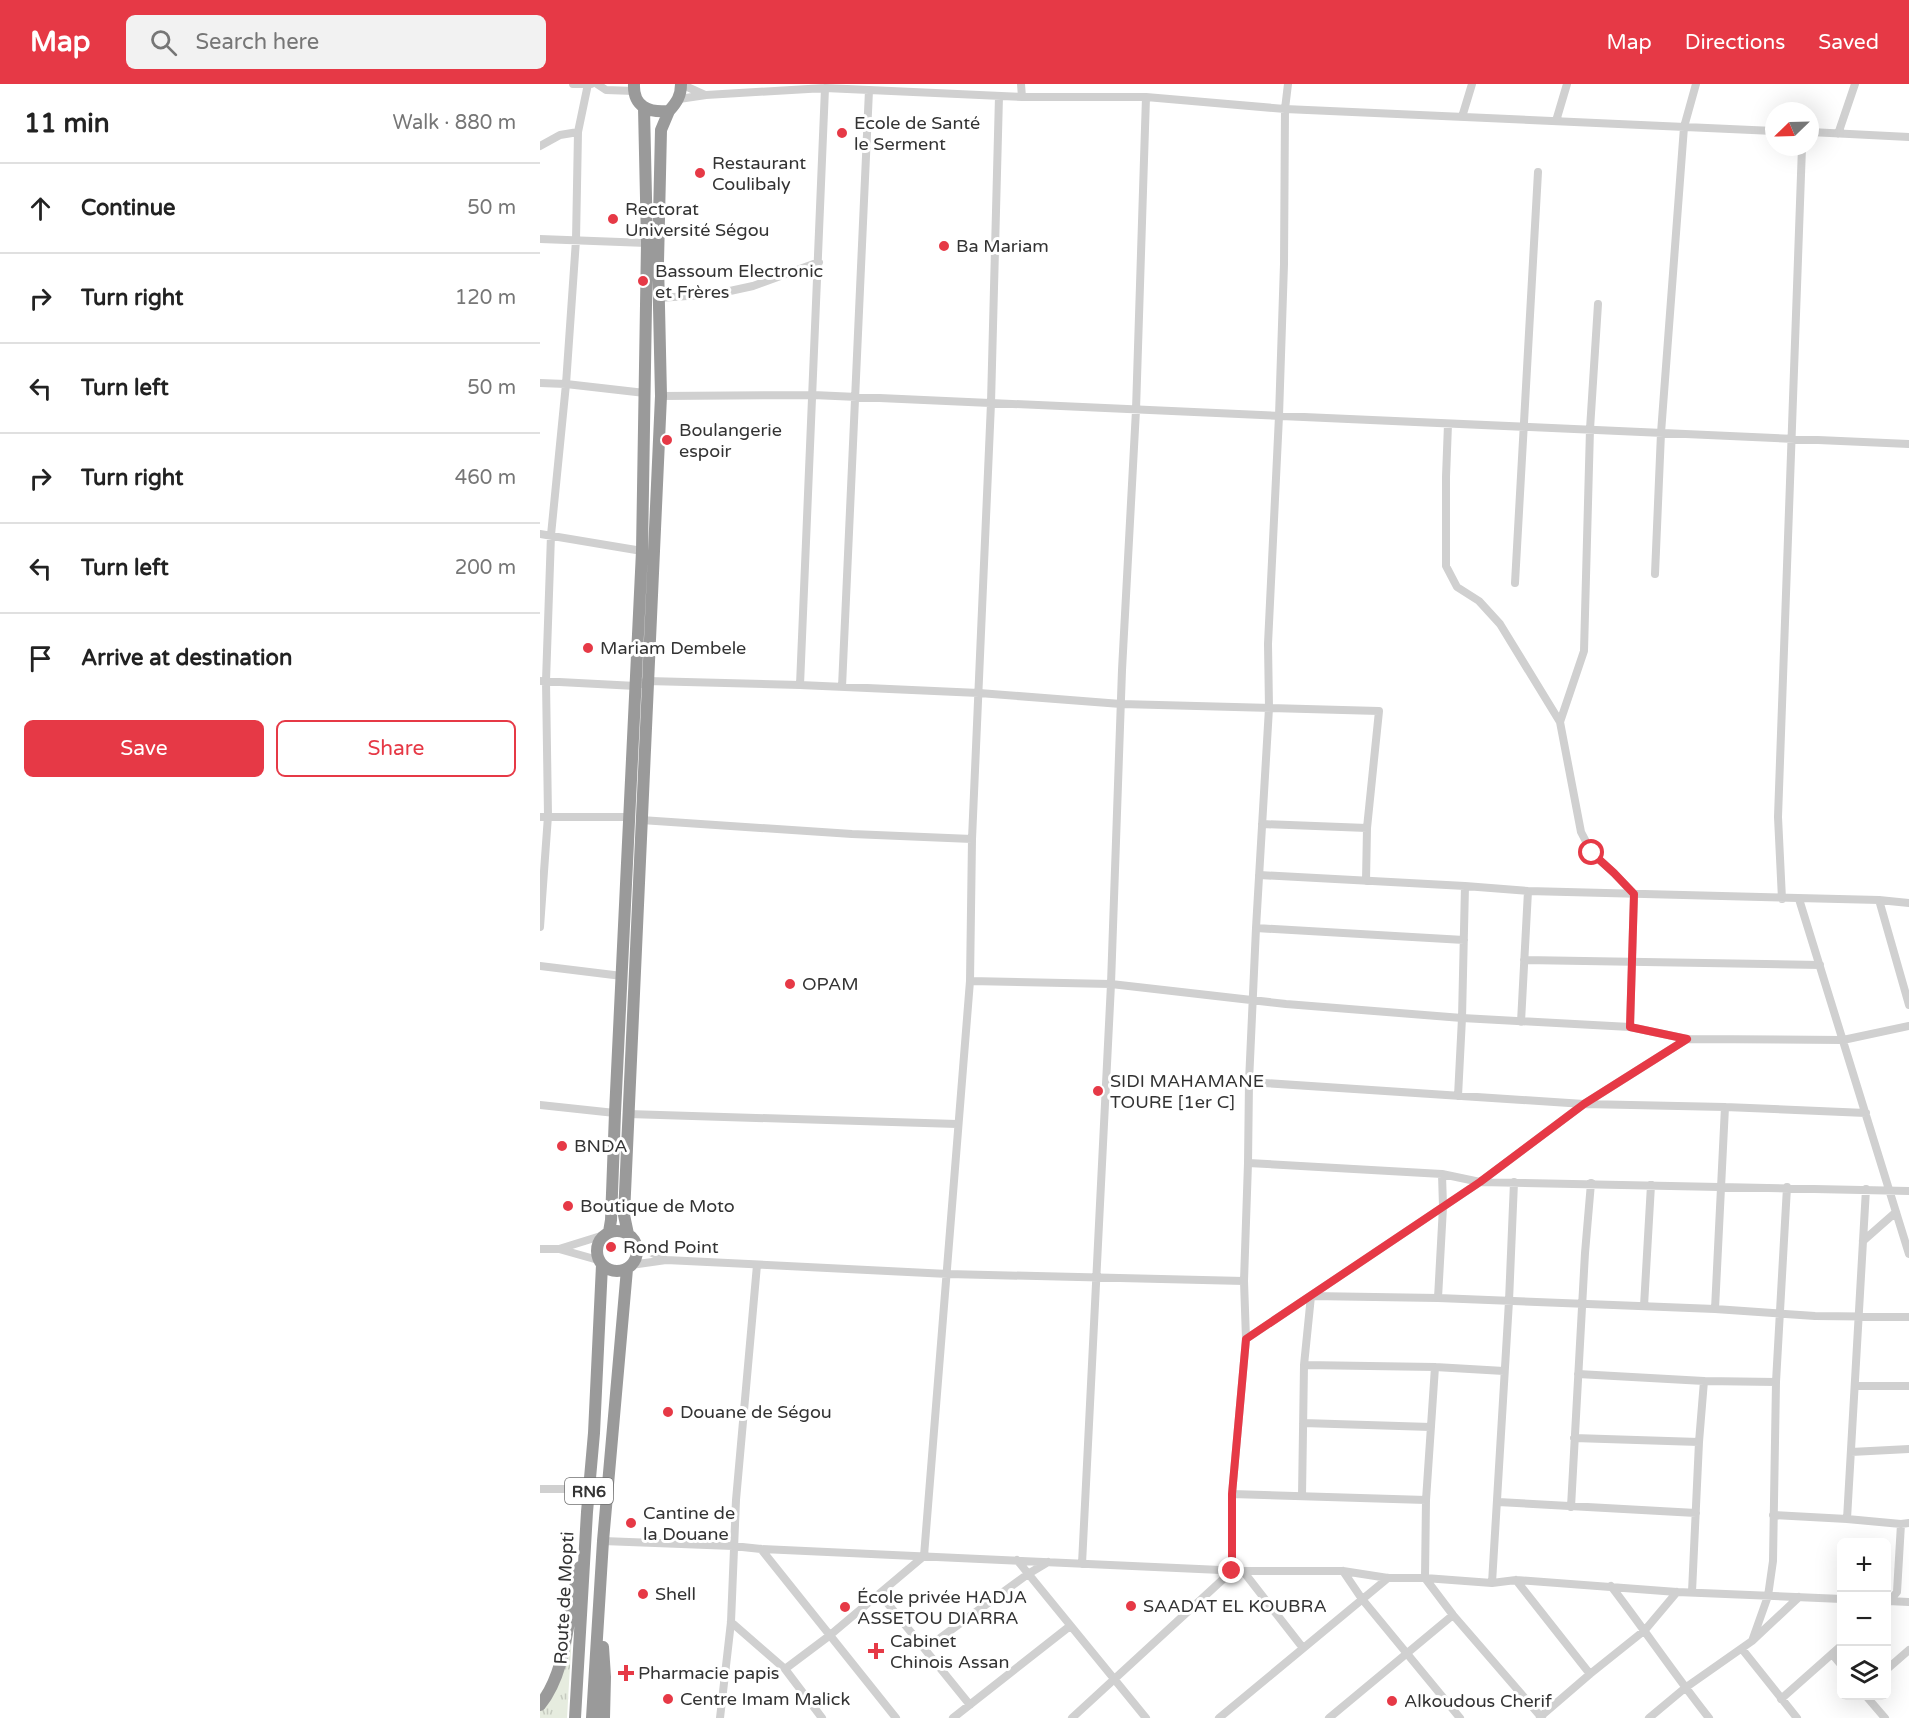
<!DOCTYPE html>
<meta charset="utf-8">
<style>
body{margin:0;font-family:"Varela Round",sans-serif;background:#f2f2f2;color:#222}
.controls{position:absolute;right:18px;bottom:18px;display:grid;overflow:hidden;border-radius:9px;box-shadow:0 6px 24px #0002}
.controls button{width:54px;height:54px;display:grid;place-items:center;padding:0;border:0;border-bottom:2px solid #e0e0e0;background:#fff;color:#222;font:30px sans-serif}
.compass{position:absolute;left:1225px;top:18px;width:54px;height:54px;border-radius:50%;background:#fff;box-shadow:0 6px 24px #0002;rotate:247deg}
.stop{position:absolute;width:18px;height:18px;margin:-14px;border:4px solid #e63946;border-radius:50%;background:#fff}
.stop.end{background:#e63946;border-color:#fff;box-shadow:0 2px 6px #0008}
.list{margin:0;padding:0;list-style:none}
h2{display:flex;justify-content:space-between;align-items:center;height:78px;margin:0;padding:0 24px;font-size:26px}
h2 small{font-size:20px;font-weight:400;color:#767676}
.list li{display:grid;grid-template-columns:39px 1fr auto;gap:18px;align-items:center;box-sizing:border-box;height:90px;padding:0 24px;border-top:2px solid #e0e0e0}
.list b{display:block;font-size:22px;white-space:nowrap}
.list em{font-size:20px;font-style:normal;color:#767676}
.actions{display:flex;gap:12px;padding:18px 24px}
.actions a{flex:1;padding:14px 0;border:2px solid #e63946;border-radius:9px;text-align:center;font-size:21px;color:#e63946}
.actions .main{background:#e63946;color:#fff}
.icon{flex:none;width:33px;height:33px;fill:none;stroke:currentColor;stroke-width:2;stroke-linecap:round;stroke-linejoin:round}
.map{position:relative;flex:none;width:1369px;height:1634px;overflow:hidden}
header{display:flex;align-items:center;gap:36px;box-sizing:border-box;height:84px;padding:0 30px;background:#e63946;color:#fff}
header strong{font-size:28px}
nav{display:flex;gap:33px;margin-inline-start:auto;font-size:21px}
.search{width:420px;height:54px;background:#f2f2f2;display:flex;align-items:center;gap:15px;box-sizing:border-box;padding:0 21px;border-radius:9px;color:#767676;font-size:22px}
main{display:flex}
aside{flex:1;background:#fff}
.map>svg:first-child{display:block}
.grass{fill:url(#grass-tufts)}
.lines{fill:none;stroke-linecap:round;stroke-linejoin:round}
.minor{stroke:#d0d0d0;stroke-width:8}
.highway{stroke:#9a9a9a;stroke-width:12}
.route{stroke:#e63946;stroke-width:8}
.poi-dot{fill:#e63946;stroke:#fff;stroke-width:2}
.labels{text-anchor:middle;stroke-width:6;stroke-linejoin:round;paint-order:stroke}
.shield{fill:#fff;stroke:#707070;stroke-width:1.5}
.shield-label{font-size:16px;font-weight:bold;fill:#333}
.poi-label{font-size:18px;fill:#333;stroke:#fff;text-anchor:start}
.street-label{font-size:18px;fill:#333;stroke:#fff}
</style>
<header>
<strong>Map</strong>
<div class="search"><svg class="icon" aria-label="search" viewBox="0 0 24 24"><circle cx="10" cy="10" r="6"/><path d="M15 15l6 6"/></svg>Search here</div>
<nav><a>Map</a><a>Directions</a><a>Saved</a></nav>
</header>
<main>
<aside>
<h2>11 min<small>Walk · 880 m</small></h2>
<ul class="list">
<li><svg class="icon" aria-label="ahead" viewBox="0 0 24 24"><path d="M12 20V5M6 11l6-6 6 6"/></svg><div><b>Continue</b></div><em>50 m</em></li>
<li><svg class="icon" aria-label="right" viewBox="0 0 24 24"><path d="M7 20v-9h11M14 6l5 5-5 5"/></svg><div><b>Turn right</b></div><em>120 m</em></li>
<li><svg class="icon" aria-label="left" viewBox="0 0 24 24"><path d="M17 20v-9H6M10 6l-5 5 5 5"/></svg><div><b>Turn left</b></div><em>50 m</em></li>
<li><svg class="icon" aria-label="right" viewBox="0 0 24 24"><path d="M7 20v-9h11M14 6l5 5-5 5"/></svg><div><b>Turn right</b></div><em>460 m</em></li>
<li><svg class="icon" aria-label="left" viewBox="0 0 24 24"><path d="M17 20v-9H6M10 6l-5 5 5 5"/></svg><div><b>Turn left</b></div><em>200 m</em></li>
<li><svg class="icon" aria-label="arrive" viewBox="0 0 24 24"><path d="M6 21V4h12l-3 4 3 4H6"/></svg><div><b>Arrive at destination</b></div></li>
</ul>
<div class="actions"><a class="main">Save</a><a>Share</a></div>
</aside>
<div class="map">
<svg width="1369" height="1634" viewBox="0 0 1369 1634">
<defs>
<pattern id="grass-tufts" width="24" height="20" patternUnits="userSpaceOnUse" patternTransform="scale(1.5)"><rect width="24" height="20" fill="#e6ecdf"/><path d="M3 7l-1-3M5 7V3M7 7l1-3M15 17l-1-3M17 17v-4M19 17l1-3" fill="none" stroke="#c6cbc0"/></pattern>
</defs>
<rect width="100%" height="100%" fill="#fff"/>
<path class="grass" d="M34,1514L27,1634H0V1610L21,1579Z"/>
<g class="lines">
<path class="minor" d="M33,0H51
M57,0L66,6L94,7
M141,0L165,11
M481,0L482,13
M139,15L166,11L285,4L482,13H606L745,25L1234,47
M922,33L932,0
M1016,37L1027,0
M1270,48L1369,53
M1298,50L1315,0
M0,62L20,51L38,48
M0,155L107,159
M119,214L176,210L213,202L279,178
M0,299L26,300L105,309
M121,312L273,311L1369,360
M908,340L906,393V482L917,503L939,517L960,540L1020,638L1041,748L1052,769L1074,789L1094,810L1090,943
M0,450L102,467
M1115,490L1121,349L1144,43L1156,0
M975,499L998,88
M0,597L96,602L107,597L260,601L439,609L581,620L839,627L827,744L826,797
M260,601L285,4
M302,603L329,6
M1020,638L1044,567L1050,345L1058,220
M0,733H88
M101,736L312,750L432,755
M722,740L827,744
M719,791L925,802L988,807L1339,816L1369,819
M1242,815L1238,733L1262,63
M1259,815L1369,1170
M1339,816L1369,921
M0,843L8,732L6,597L11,451L26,300L36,156L38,48L48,0
M716,844L924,856
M984,876L1280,881
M0,882L82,892
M430,897L571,900L746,920L922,934L1090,943L1147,955L1303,956L1369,942
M981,938L988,807
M709,998L1044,1020L1185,1023L1326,1029
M918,1012L922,934L925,802
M0,1021L75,1029
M88,1030L417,1040
M708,1079L902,1090L940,1098L1369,1107
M1323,1157L1356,1128
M96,1161L126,1176
M0,1165H19L64,1151
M19,1165L58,1176
M91,1181L126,1176L408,1190L704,1197
M898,1214L903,1123L902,1090
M1104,1222L1111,1101
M1175,1225L1185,1023
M706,1255L940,1098L1044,1020L1147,955
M764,1281L895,1283L964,1287
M895,1283L886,1416L885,1494L913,1531L1002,1634
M1038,1290L1164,1297L1236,1298
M1315,1302H1369
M763,1339L891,1343
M1034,1354L1159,1358
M1311,1368L1369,1365
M0,1405H49
M692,1410L886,1416
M762,1412L764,1281L771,1212L898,1214L1175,1225L1275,1232L1369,1233
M958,1418L1156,1429
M1031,1423L1045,1169L1051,1099
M1233,1431L1307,1435L1361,1440L1369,1439
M1307,1435L1326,1105
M63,1457L193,1462L221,1465L703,1487H803L848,1494H885L952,1499L976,1496L1137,1508L1302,1515
M221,1465L356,1634
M477,1476L606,1634
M542,1480L571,900L582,586L596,326L606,13
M703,1487L763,1564
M803,1487L822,1515L920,1634
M976,1496L1050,1590
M952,1499L969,1217L974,1098
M1071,1502C1104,1545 1135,1591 1169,1634
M1152,1508L1159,1358L1164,1297
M340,1510L430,1621
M1348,1517L1369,1518
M1346,1521L1357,1508L1361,1440
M191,1538L245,1585L282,1634
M1212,1557L1228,1512L1233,1477L1236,1298L1247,1103
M385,1565L488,1490L508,1478
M1202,1565L1257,1634
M1292,1570L1302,1582
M245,1585L289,1552L384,1472L430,897L432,755L451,319L459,12
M1346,1586L1369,1566
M1326,1612L1345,1634
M1241,1615L1302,1561
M1000,1633L1050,1590L1105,1546L1137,1508
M180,1634L191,1538L196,1416L217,1181
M413,1634L530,1542
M532,1634L692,1487V1410L706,1255L704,1197L708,1079L709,998L716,844L729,624L728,560L739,332L744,180L745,25L748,0
M679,1634L848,1494
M789,1634L913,1531
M1109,1634L1145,1604L1212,1557L1259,1513"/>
<path class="highway" d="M94,0C93,23 109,29 129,27C137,18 141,12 141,0
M57 1167a20 20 0 1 1 40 0a20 20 0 1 1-40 0Z
M69,1148L71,1136L75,1029L102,467L107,159L104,24
M88,1150L84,1131L121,312L118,178L121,46L129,27
M63,1563L65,1593L64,1634
M0,1621C29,1585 27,1527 40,1483
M35,1634L47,1428L54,1349L62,1181
M52,1634L63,1457L87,1185"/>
</g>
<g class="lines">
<path class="route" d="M692,1487V1410L706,1255L940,1098L1044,1020L1147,955L1090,943L1094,810L1074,789L1052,769"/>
</g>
<g class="poi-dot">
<circle cx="302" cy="49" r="6"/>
<circle cx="160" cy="89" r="6"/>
<circle cx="73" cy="135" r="6"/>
<circle cx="404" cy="162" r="6"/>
<circle cx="103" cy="197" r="6"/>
<circle cx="127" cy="356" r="6"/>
<circle cx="48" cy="564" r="6"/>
<circle cx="250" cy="900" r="6"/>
<circle cx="558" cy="1007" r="6"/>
<circle cx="22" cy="1062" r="6"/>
<circle cx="28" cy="1122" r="6"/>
<circle cx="71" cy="1163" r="6"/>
<circle cx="128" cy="1328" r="6"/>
<circle cx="91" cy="1439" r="6"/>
<circle cx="103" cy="1510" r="6"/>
<circle cx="591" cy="1522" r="6"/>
<circle cx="305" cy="1523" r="6"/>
<path d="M333 1558h6v6h6v6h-6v6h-6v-6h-6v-6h6z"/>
<path d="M83 1580h6v6h6v6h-6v6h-6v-6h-6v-6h6z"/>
<circle cx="128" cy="1615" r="6"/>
<circle cx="852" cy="1617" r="6"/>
</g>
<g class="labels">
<rect class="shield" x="25" y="1394" width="48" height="26" rx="4.5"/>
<g class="shield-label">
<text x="49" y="1413">RN6</text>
</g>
<g class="poi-label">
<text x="314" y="45">Ecole de Santé<tspan x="314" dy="21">le Serment</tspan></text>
<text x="172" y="85">Restaurant<tspan x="172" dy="21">Coulibaly</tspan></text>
<text x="85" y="131">Rectorat<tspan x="85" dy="21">Université Ségou</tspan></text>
<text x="416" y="168">Ba Mariam</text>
<text x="115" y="193">Bassoum Electronic<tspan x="115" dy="21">et Frères</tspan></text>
<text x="139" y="352">Boulangerie<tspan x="139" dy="21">espoir</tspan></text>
<text x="60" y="570">Mariam Dembele</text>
<text x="262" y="906">OPAM</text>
<text x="570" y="1003">SIDI MAHAMANE<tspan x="570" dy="21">TOURE [1er C]</tspan></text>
<text x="34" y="1068">BNDA</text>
<text x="40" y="1128">Boutique de Moto</text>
<text x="83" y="1169">Rond Point</text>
<text x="140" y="1334">Douane de Ségou</text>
<text x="103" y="1435">Cantine de<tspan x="103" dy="21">la Douane</tspan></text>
<text x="115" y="1516">Shell</text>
<text x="317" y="1519">École privée HADJA<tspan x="317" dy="21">ASSETOU DIARRA</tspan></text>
<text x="603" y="1528">SAADAT EL KOUBRA</text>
<text x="350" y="1563">Cabinet<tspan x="350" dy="21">Chinois Assan</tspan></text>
<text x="98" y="1595">Pharmacie papis</text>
<text x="140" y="1621">Centre Imam Malick</text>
<text x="864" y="1623">Alkoudous Cherif</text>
</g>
<g class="street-label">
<text transform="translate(24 1514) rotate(-87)" y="6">Route de Mopti</text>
</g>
</g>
</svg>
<div class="controls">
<button>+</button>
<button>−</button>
<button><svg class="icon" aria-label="layers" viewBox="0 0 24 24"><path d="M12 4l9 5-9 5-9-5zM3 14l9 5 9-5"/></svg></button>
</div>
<svg class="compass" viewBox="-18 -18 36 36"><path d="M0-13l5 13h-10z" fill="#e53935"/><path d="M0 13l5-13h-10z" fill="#767676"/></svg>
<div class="stop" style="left:1052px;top:769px"></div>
<div class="stop end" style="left:692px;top:1487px"></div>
</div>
</main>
